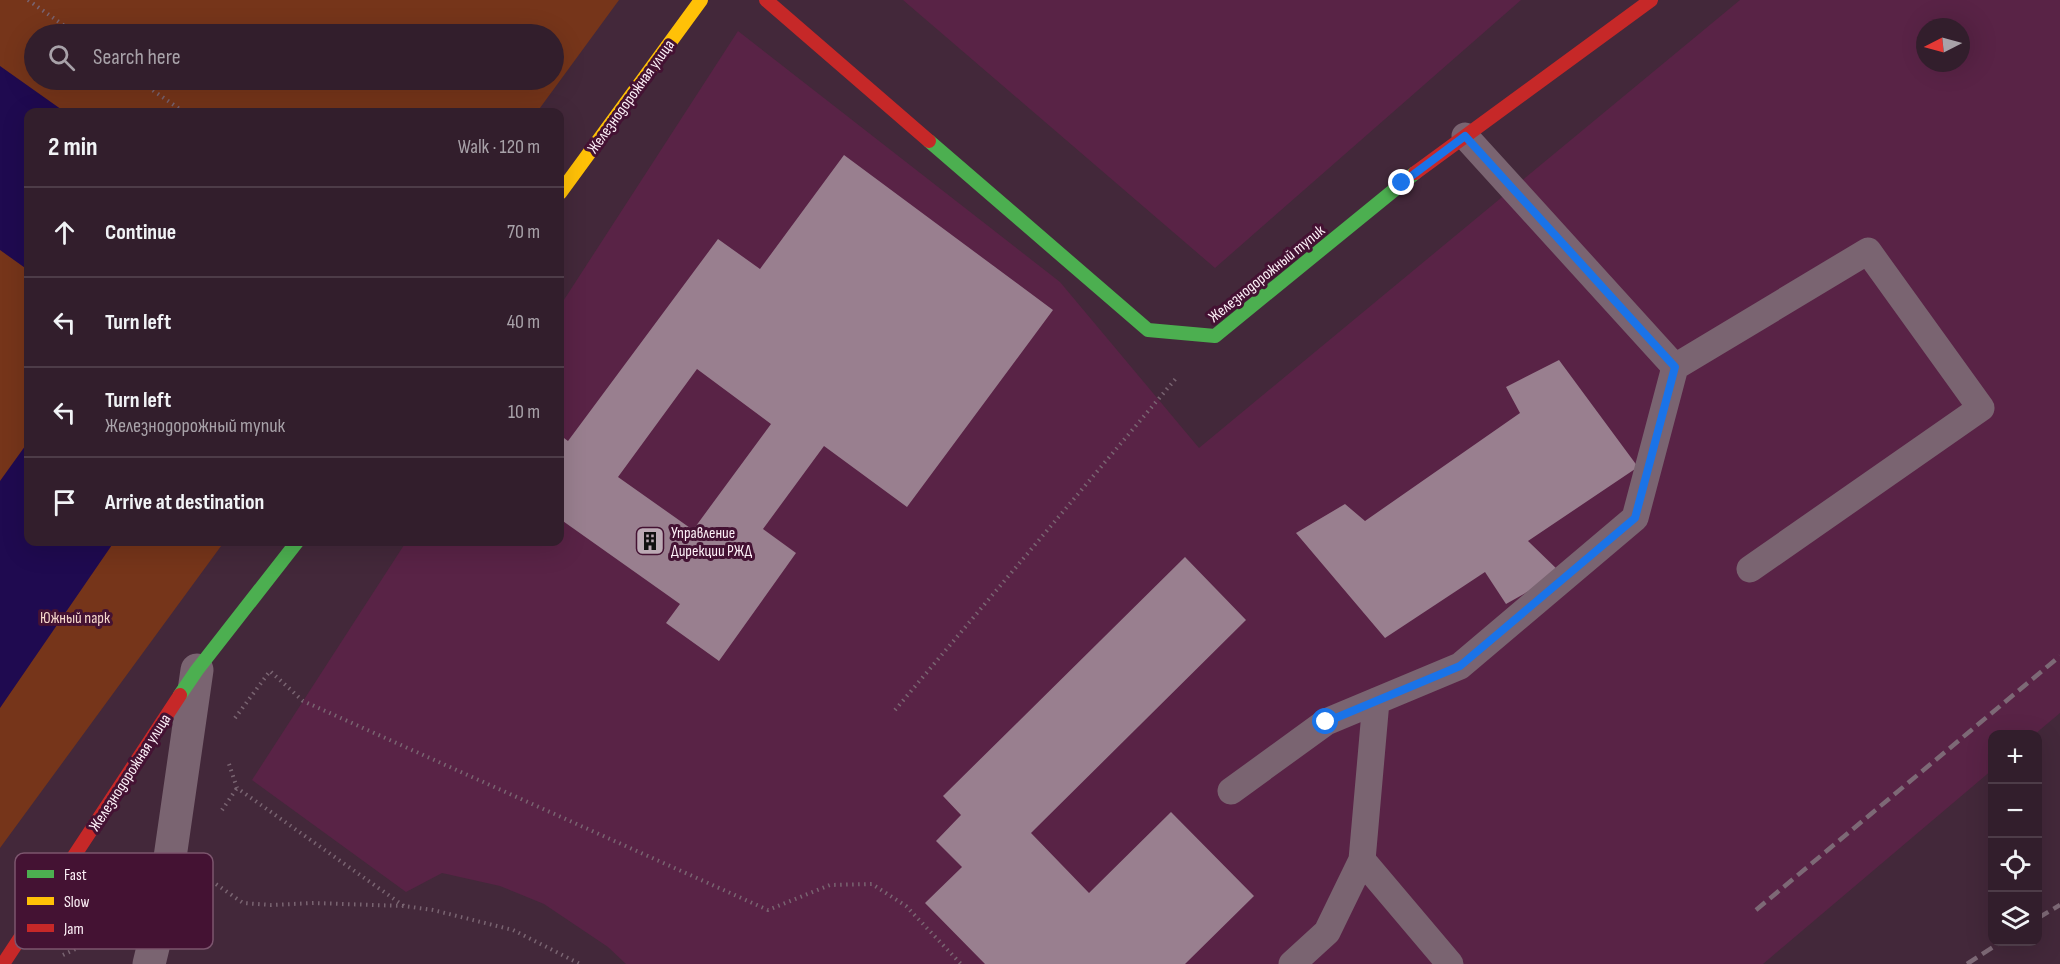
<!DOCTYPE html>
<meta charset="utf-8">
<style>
body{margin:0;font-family:"Sofia Sans Condensed",sans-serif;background:#3d2b38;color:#f1f3f6}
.controls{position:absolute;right:18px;bottom:18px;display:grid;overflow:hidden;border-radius:12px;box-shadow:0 6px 24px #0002}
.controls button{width:54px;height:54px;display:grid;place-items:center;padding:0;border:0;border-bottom:2px solid #4d3c48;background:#321e2c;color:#f1f3f6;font:30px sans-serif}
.compass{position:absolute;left:1916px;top:18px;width:54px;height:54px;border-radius:50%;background:#321e2c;box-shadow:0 6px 24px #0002;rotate:264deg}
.stop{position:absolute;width:18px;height:18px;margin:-14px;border:4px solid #1a73e8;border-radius:50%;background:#fff}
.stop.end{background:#1a73e8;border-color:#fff;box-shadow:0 2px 6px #0008}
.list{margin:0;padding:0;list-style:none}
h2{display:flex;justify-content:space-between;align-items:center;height:78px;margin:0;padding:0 24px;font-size:26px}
h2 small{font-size:20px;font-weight:400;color:#a8a2a9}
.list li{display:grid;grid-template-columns:39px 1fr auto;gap:18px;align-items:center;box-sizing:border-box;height:90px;padding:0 24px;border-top:2px solid #4d3c48}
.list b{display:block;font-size:22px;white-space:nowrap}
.list p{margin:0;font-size:20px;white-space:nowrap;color:#a8a2a9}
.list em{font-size:20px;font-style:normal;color:#a8a2a9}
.icon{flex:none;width:33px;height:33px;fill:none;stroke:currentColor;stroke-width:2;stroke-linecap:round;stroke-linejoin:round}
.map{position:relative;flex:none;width:2060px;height:964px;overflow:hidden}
.search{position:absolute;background:#321e2c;box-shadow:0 6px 24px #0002;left:24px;top:24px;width:540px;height:66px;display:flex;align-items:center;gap:15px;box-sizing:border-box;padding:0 21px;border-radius:33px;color:#a8a2a9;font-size:22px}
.panel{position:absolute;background:#321e2c;box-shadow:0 6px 24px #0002;left:24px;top:108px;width:540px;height:438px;border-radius:12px}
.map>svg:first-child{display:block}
.built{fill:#592346;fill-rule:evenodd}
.green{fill:#76351a;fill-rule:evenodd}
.water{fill:#1f0a50}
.building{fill:#997f8f;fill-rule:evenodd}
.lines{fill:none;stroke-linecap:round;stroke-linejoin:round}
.path{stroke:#796471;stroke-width:4;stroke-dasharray:1.5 4.5;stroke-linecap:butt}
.lane{stroke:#7a6471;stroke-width:27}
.street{stroke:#7a6471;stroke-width:33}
.fast{stroke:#4caf50;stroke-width:14}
.slow{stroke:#ffc107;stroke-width:14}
.jam{stroke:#c62828;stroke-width:14}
.rail{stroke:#7d6976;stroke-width:4.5;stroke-dasharray:12 6;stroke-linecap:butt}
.route{stroke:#1a73e8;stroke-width:8}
.labels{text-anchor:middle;stroke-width:6;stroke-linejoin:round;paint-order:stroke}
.street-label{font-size:16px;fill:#fdf0f7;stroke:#441233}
.poi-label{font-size:16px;fill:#fdf0f7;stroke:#441233;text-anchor:start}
.park-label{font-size:16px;fill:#f4d7cb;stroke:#441233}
.key{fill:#441233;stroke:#7c556e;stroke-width:1.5}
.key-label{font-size:16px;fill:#fdf0f7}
</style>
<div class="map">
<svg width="2060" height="964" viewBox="0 0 2060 964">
<rect width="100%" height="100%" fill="#43283a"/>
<path class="built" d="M903,0H1521L1215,268Z
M1740,0H2060V713L2035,734H1992V770L1763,964H626L608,947L544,904L500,886L442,873L406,892L252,780L406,542H560V306L738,31L1060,282L1199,448ZM1925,27H1961V63H1925Z"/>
<path class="green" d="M0,0H619L537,112H28V542H224L0,848ZM34,34H554V80H34Z"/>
<path class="water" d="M0,66L65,112H28V270L0,250Z
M28,442V542H114L0,708V481Z"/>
<path class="building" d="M844,155L1053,310L907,507L824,446L763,529L796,553L719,661L666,623L680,604L560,519V435L568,441L718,239L760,269ZM697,369L771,424L693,530L618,477Z
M1559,360L1638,467L1528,541L1561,573L1506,604L1485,572L1385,638L1296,533L1345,504L1365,521L1520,413L1506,387Z
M1185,557L1246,620L1031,833L1089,893L1171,812L1254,896L1185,964H985L925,903L962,867L936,841L961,815L943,796Z"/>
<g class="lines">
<path class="path" d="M28,0L76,34
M138,80L184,112
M895,710L1178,376
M235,718L270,671L303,701L768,910L830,885L872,884L906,906L961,964
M229,764L237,788L404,906
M222,810L237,788
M211,883L213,882L243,903L271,905L314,903L404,906L433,910L513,930L580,964
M63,955L113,931"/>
<path class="lane" d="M1675,367L1868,251L1981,408L1750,569
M1376,701L1362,860L1450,964
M1231,791L1326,722L1460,666L1635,518L1675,367L1465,136
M1292,964L1327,932L1362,860"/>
<path class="street" d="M149,964L163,906L197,670"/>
<path class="fast" d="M929,141L1148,330L1215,336L1415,173
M180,695L197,670L297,542"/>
<path class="slow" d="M560,193L701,0"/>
<path class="jam" d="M766,0L929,141
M1415,173L1651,0
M3,964L180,695"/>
<path class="rail" d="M1756,910L2060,656
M2038,918L2060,905
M1967,964L2001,942"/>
</g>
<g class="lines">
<path class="route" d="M1326,722L1460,666L1635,518L1675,367L1465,136L1402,183"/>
</g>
<defs>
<g id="building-square" transform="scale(1.5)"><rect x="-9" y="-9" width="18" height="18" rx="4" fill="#bcaab5" stroke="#441233"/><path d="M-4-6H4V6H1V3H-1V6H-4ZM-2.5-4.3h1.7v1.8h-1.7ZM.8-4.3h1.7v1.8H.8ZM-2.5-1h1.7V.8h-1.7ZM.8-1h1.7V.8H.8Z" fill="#111"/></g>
</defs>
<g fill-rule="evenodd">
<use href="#building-square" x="650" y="541"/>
</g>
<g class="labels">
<g class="street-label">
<text transform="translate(630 96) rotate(-54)" y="6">Железнодорожная улица</text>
<text transform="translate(1266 273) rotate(-39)" y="6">Железнодорожный тупик</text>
<text transform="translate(129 772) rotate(-57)" y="6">Железнодорожная улица</text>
</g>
<g class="poi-label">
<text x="671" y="538">Управление<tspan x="671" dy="18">Дирекции РЖД</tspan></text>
</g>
<g class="park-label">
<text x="75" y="623">Южный парк</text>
</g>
</g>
<rect x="15" y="853" width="198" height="96" rx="9" class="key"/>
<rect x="27" y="870" width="27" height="8" fill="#4caf50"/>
<rect x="27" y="897" width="27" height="8" fill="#ffc107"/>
<rect x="27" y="924" width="27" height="8" fill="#c62828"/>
<g class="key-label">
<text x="64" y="880">Fast</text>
<text x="64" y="907">Slow</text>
<text x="64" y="934">Jam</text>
</g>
</svg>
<div class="controls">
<button>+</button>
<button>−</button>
<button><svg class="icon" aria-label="locate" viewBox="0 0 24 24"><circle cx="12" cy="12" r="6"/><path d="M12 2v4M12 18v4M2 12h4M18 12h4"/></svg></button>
<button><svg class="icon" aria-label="layers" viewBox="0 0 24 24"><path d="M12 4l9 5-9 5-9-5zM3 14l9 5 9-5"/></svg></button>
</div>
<svg class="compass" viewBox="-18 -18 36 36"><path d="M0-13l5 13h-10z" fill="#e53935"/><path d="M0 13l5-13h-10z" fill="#a8a2a9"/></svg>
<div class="stop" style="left:1326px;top:722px"></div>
<div class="stop end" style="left:1402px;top:183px"></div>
<div class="search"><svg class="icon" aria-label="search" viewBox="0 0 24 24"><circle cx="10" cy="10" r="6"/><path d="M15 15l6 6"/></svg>Search here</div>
<section class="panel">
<h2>2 min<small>Walk · 120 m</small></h2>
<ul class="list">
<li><svg class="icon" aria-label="ahead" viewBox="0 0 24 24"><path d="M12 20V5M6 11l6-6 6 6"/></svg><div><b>Continue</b></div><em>70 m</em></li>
<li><svg class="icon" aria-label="left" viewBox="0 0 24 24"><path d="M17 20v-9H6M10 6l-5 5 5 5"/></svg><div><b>Turn left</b></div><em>40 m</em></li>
<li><svg class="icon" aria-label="left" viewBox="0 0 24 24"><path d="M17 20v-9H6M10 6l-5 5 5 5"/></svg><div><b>Turn left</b><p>Железнодорожный тупик</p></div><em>10 m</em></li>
<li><svg class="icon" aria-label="arrive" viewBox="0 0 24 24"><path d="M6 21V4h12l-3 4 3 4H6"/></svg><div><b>Arrive at destination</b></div></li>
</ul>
</section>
</div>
